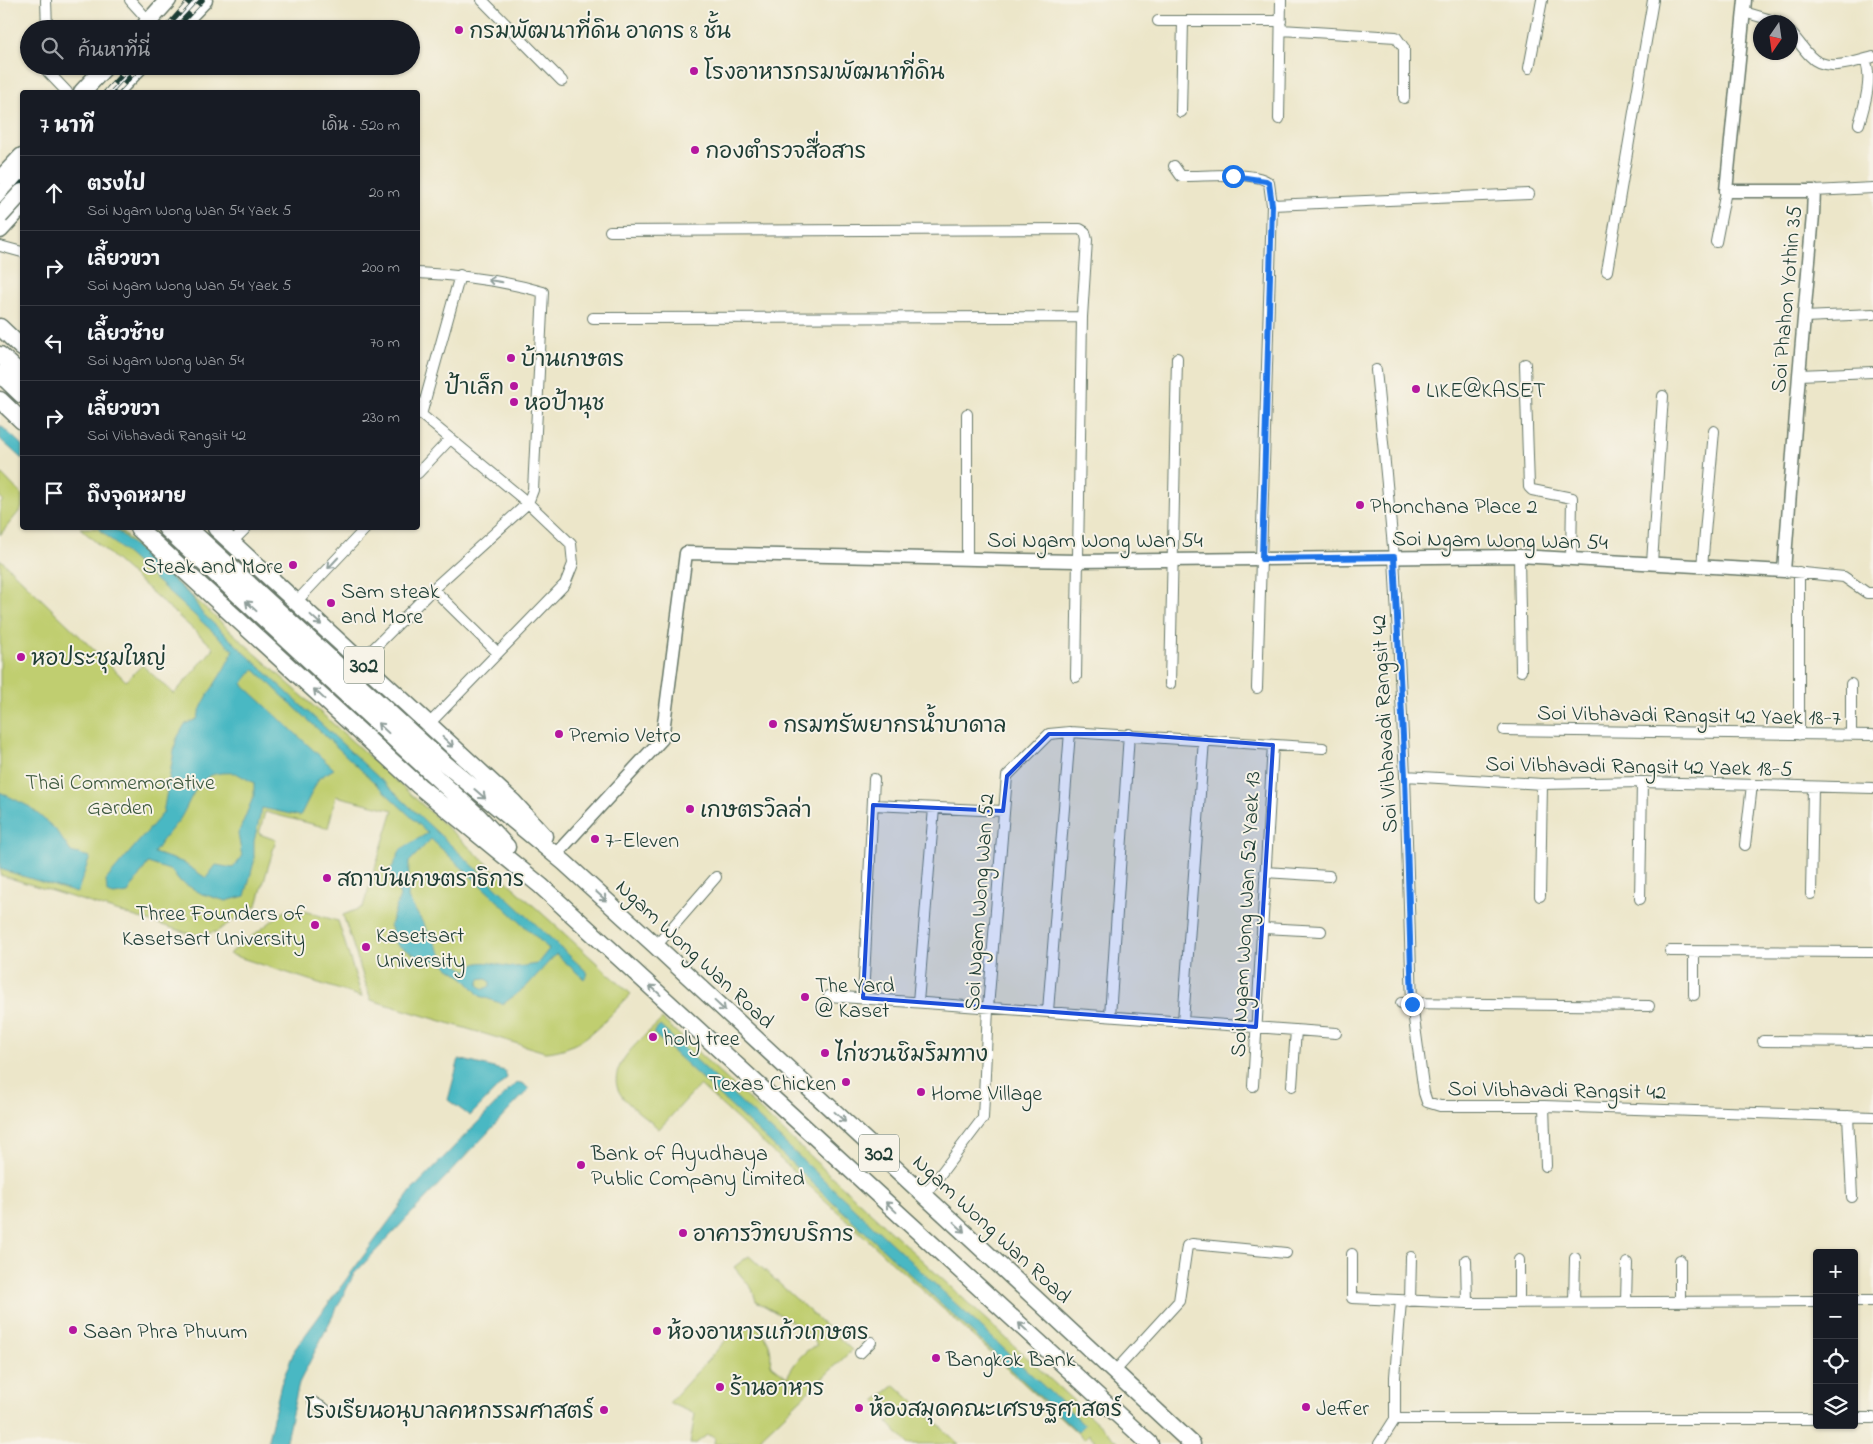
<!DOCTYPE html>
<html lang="th">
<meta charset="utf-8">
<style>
body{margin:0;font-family:"Indie Flower","Playpen Sans Thai",sans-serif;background:#242831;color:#f1f3f6}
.controls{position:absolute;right:15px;bottom:15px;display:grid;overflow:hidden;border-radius:5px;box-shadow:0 1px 4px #0004}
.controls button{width:45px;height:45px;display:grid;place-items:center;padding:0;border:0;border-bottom:1px solid #363941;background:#171b24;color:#f1f3f6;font:25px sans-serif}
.compass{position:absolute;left:1753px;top:15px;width:45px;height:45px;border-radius:50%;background:#171b24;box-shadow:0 1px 4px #0004;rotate:193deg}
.stop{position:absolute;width:15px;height:15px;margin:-11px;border:4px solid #1a73e8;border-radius:50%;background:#fff}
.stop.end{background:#1a73e8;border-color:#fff;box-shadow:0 1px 5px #0008}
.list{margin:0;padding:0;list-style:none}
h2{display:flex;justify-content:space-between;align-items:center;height:65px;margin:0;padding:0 20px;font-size:21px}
h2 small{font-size:16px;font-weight:400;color:#9ea1a6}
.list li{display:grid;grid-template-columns:32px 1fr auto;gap:15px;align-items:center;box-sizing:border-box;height:75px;padding:0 20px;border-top:1px solid #363941}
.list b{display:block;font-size:19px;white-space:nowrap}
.list p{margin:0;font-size:16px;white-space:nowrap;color:#9ea1a6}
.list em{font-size:16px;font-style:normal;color:#9ea1a6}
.icon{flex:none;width:28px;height:28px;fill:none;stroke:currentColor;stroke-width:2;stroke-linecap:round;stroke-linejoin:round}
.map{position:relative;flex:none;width:1873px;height:1444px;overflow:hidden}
.search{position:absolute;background:#171b24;box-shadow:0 1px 4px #0004;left:20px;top:20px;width:400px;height:55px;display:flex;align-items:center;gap:12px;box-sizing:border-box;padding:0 18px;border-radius:28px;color:#9ea1a6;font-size:19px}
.panel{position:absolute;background:#171b24;box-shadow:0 1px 4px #0004;left:20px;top:90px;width:400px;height:440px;border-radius:5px}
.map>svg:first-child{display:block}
.green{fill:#c0ce70;stroke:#708652}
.water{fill:#4ab8c3;stroke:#347a7c;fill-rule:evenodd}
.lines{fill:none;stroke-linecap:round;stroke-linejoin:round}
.minor-casing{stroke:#677868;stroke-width:12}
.tertiary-casing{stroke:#677868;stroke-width:15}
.primary-casing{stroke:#677868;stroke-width:19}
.minor{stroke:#fff;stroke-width:10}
.tertiary{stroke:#fff;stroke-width:12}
.primary{stroke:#fff;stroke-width:16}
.rail-casing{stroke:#1f3d34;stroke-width:5.5}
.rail{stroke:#f7f3e8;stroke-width:4;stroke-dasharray:11;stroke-linecap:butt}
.primary-bridge-casing{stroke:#677868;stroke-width:19;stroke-linecap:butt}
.primary-bridge{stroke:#fff;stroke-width:16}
.oneway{stroke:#8f9e9a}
.route{stroke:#1a73e8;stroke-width:6}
.marked{fill:#1d4ed8;fill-opacity:0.2;stroke:#1d4ed8;stroke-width:4;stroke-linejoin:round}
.poi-dot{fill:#b5179e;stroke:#f7f3e8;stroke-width:2}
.labels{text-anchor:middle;stroke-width:4;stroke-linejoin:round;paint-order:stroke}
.shield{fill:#f7f3e8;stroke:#60746a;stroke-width:1}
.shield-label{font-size:21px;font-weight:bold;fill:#1f3d34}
.poi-label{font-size:22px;fill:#1f3d34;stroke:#f7f3e8;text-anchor:start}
.street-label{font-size:22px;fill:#1f3d34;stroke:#f7f3e8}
.park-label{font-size:22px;fill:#3f5a40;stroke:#f7f3e8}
</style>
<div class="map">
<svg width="1873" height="1444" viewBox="0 0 1873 1444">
<rect width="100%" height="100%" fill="#f7f3e8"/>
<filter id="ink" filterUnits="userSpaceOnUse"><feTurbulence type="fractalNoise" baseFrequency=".02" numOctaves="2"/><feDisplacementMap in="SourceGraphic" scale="10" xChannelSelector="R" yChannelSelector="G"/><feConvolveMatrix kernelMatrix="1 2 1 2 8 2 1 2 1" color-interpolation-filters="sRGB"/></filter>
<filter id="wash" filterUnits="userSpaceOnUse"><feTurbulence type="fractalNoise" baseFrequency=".0096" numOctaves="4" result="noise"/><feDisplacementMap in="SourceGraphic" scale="20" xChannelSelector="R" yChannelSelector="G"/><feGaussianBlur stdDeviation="1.12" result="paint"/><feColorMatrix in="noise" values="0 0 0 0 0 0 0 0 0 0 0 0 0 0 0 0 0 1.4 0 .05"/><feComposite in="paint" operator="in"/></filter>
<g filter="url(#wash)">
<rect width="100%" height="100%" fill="#ece6c9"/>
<path class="green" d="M0,472L22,495V508L0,535V504L3,500L0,497Z
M80,528H117L631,994C605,1020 584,1050 545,1052L371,1000L343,915L363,907L393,810L336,796L328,828L265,812L259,834L276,840L257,905L216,932L194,935L0,875V559L126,681L142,665L174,694L214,648Z
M290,907L338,921L362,997L229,954Z
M662,1019L1120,1444H1098L1089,1434L1084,1439L700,1085L659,1129C647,1118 630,1107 621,1095C602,1067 645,1037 662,1019Z
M749,1256L852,1350L762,1436L758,1444H714L715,1437L707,1435L695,1444H690L695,1414L669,1403L736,1329L756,1326C768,1338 773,1347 770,1364L787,1377C794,1364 802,1351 817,1345L803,1328L756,1301L752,1289L734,1267Z
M895,1385L959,1444H908L888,1423L892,1418L875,1401Z"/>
<path class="water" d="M0,425L22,445V459L0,439Z
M98,528H114L192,597L201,612L588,973L584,979L556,954L526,987L503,1004L480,996L464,978L441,962L417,956L397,945L390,925L400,896L390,872L401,849L428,833L254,669L242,684L334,769L319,778L300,816L262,808L254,841V862L245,896L226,901L202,894L178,880L172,871L148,863L128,893L114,895L107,893L106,880L163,813L176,740L185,724L197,719C205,693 224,675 233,650ZM236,773L254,783V795L238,834L242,857L233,868L216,865L206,878L182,862L154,853C161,841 171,830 180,819C189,805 195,781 212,775C219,772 229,773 236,773ZM431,839L549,949L537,964C529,965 521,967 513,967C497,966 478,955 467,971L442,955L408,898L409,862ZM484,978L490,981V986L484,989L478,985L480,979Z
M0,792L30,807L55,829L71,852L90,857L77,893L0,869Z
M660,1026L1085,1425L1078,1432L653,1033Z
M459,1059L505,1071L507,1078L470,1116L448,1100Z
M517,1082L524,1084L529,1089L354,1274L299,1383L285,1444H267L281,1384L295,1349L412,1190Z"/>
</g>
<g filter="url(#ink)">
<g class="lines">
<g class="minor-casing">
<path id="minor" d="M46,0L47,29
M130,0L149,21
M482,0L562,81
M1744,12L1778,22
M1158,21H1281
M1281,30L1396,37L1404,48V98
M1790,32C1797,39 1803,49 1810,56C1825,73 1855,62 1873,57
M48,66V72L67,92
M1529,68L1542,0
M1181,112L1183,21
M1279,119L1281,0
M1859,124C1865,104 1873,77 1865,60
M1174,166L1181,176C1201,177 1256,170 1269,183L1272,205L1257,688
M1814,191L1873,188
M1272,205L1529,194
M610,231L1080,229L1085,232L1087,240L1082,317L1076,677
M1716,242L1726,191
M0,246L22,252
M1607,271L1653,0
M1804,317L1873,314
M593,318L1082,317
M1525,364L1529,487L1532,490L1572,498L1571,559
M1376,370L1394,557L1405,776L1412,1004L1424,1093L1427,1102L1440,1106H1544L1873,1117
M1799,375L1873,372
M418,412L528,503L571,544L573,564L565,584L429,724
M967,414V559
M421,415L460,275
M418,473L450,439
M232,542L246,528
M1519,556L1521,671
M1652,563L1663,396
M1702,567L1714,431
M1784,571L1844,577L1867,593H1873
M1799,572V735
M433,589L497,652
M296,602L366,528
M361,661L433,589L528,503L533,490L543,292C501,280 460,275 418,273
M1170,684L1177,358
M1851,684V735
M1504,730L1873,735
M1405,776L1542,784L1642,782L1873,788
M873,805L1003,811
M1745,845L1752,785
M1265,872L1329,876
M1811,894L1813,787
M1540,896L1542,784
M1640,899L1642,782
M1262,928L1321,931
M656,946L716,877
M1670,951L1873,952
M1694,952V995
M829,996L1336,1033
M863,998L874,779
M918,1002L934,808
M1401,1003L1649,1006
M1048,1011L1070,732
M1110,1016L1129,734
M1183,1021L1204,740
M1763,1041L1873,1042
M1253,1086L1273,745
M1292,1086L1296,1030
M1544,1106L1546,1166
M1848,1116L1852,1197
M924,1196L983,1118L988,1008L1007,776L1049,734L1070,732L1323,748
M1352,1254V1298L1467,1303L1817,1301
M1466,1260L1467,1303
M1519,1260V1303
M1410,1301L1411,1257
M1854,1301H1873
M1574,1302L1575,1258
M1626,1302L1627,1263
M1680,1302V1260
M860,1353L871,1342
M1115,1371L1179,1301L1187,1246L1192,1244L1286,1253
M313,1402L325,1409
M1854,1418H1873
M1395,1419H1817
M1379,1444L1395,1419V1377L1401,1301"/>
</g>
<g class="tertiary-casing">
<path id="tertiary" d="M558,852L662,739L686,553L1077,561L1519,556L1784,571L1799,375L1813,215L1814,191H1726L1745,0"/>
</g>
<g class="primary-casing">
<path id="primary" d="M142,29L168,0
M176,29L204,0
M82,92L106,66
M115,92L140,66
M3,176L22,156
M0,196L22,171
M0,230L22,206
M0,327L22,348
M0,355L22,375
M0,374L22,395
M0,400L22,421
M138,528L419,786L541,886L1150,1444
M166,528L479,817L507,847
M188,528L443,762L565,863L656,946L1192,1444
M216,528L513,802L544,836"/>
</g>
<use href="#minor" class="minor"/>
<use href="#tertiary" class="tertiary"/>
<use href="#primary" class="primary"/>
<g class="rail-casing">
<path id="rail" d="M165,29L191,0
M175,29L202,0
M106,92L130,66
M116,92L140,66
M8,199L22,183
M0,219L22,194"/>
</g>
<use href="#rail" class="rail"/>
<g class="primary-bridge-casing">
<path id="primary-bridge" d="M0,216L22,192"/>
</g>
<use href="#primary-bridge" class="primary-bridge"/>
</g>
<defs><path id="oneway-shaft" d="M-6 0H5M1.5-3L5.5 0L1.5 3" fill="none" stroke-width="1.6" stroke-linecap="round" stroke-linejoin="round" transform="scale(1.25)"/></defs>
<g class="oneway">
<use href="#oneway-shaft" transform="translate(495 281) rotate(-171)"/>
<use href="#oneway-shaft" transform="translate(333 563) rotate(133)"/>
<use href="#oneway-shaft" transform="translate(251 606) rotate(-137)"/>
<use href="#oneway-shaft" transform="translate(316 620) rotate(43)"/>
<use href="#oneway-shaft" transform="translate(319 694) rotate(-137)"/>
<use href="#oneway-shaft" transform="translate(383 728) rotate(-137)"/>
<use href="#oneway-shaft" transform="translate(448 742) rotate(43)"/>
<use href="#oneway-shaft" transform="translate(480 794) rotate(41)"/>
<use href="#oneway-shaft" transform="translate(601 896) rotate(42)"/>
<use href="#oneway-shaft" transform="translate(655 990) rotate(-138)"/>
<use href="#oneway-shaft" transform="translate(720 1006) rotate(43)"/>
<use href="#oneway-shaft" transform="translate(840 1117) rotate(43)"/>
<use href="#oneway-shaft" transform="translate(891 1207) rotate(-137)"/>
<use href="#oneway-shaft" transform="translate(959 1227) rotate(43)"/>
<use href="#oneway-shaft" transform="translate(1024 1328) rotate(-137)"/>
</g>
</g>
<g class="lines" filter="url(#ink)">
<path class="route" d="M1233,176L1266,181L1269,183L1272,205L1262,559L1394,557L1405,776L1412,1004"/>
</g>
<path class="marked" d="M1049,734H1129L1273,745L1256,1027L863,998L873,805L1003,811L1007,776Z"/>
<g class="poi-dot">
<circle cx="459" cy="30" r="5"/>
<circle cx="694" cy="71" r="5"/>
<circle cx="695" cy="150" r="5"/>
<circle cx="511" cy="358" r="5"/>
<circle cx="514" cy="386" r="5"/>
<circle cx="1416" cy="389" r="5"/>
<circle cx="514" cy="402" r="5"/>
<circle cx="1360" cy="505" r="5"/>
<circle cx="293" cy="565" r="5"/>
<circle cx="331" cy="603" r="5"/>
<circle cx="21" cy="657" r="5"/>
<circle cx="773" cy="724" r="5"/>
<circle cx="559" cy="734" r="5"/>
<circle cx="690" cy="809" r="5"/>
<circle cx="595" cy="839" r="5"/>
<circle cx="327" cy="878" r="5"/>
<circle cx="315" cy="925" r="5"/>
<circle cx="366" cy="947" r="5"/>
<circle cx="805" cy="997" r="5"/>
<circle cx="653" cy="1037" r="5"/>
<circle cx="825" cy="1053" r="5"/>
<circle cx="846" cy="1082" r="5"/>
<circle cx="921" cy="1092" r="5"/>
<circle cx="581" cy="1165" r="5"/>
<circle cx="683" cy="1233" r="5"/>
<circle cx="73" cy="1330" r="5"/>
<circle cx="657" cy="1331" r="5"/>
<circle cx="936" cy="1358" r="5"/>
<circle cx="720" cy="1387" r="5"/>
<circle cx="1306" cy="1407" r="5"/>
<circle cx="859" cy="1408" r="5"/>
<circle cx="604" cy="1410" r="5"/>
</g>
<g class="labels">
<g class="shield">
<rect x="344" y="646.5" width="40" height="37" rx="4"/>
<rect x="859" y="1134.5" width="40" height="37" rx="4"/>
</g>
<g class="shield-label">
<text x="364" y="672">302</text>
<text x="879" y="1160">302</text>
</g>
<g class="poi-label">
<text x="469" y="38">กรมพัฒนาที่ดิน อาคาร 8 ชั้น</text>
<text x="704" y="79">โรงอาหารกรมพัฒนาที่ดิน</text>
<text x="705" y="158">กองตำรวจสื่อสาร</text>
<text x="521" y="366">บ้านเกษตร</text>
<text x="504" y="394" text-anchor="end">ป้าเล็ก</text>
<text x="1426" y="397">LIKE@KASET</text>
<text x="524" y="410">หอป้านุช</text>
<text x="1370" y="513">Phonchana Place 2</text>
<text x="283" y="573" text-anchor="end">Steak and More</text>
<text x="341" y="598">Sam steak<tspan x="341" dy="25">and More</tspan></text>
<text x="31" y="665">หอประชุมใหญ่</text>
<text x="783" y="732">กรมทรัพยากรน้ำบาดาล</text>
<text x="569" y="742">Premio Vetro</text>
<text x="700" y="817">เกษตรวิลล่า</text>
<text x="605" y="847">7-Eleven</text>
<text x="337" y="886">สถาบันเกษตราธิการ</text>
<text x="305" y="920" text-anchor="end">Three Founders of<tspan x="305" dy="25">Kasetsart University</tspan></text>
<text x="376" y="942">Kasetsart<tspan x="376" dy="25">University</tspan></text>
<text x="815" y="992">The Yard<tspan x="815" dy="25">@ Kaset</tspan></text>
<text x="663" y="1045">holy tree</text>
<text x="835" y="1061">ไก่ชวนชิมริมทาง</text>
<text x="836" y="1090" text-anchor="end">Texas Chicken</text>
<text x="931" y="1100">Home Village</text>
<text x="591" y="1160">Bank of Ayudhaya<tspan x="591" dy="25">Public Company Limited</tspan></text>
<text x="693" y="1241">อาคารวิทยบริการ</text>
<text x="83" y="1338">Saan Phra Phuum</text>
<text x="667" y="1339">ห้องอาหารแก้วเกษตร</text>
<text x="946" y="1366">Bangkok Bank</text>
<text x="730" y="1395">ร้านอาหาร</text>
<text x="1316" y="1415">Jeffer</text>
<text x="869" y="1416">ห้องสมุดคณะเศรษฐศาสตร์</text>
<text x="594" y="1418" text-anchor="end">โรงเรียนอนุบาลคหกรรมศาสตร์</text>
</g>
<g class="street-label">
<text transform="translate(1785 299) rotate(-85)" y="8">Soi Phahon Yothin 35</text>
<text x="1095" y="547">Soi Ngam Wong Wan 54</text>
<text transform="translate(1500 539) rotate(1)" y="8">Soi Ngam Wong Wan 54</text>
<text transform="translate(1689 714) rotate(1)" y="8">Soi Vibhavadi Rangsit 42 Yaek 18-7</text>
<text transform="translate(1383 724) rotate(-93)" y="8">Soi Vibhavadi Rangsit 42</text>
<text transform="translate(1639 765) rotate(1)" y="8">Soi Vibhavadi Rangsit 42 Yaek 18-5</text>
<text transform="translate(978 902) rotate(-86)" y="8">Soi Ngam Wong Wan 52</text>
<text transform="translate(1244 914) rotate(-87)" y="8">Soi Ngam Wong Wan 52 Yaek 13</text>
<text transform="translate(696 953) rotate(43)" y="8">Ngam Wong Wan Road</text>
<text transform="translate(1557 1089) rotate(1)" y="8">Soi Vibhavadi Rangsit 42</text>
<text transform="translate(993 1228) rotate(43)" y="8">Ngam Wong Wan Road</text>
</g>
<g class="park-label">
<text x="120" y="789">Thai Commemorative<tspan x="120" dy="25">Garden</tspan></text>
</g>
</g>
</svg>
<div class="controls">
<button>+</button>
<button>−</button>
<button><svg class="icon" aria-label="locate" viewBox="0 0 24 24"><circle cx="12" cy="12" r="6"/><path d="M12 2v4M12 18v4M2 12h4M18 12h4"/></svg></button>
<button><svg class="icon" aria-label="layers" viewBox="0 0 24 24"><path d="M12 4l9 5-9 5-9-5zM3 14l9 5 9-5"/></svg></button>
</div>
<svg class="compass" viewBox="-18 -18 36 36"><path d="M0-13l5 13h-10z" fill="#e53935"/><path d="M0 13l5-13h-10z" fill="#9ea1a6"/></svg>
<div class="stop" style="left:1233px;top:176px"></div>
<div class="stop end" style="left:1412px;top:1004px"></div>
<div class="search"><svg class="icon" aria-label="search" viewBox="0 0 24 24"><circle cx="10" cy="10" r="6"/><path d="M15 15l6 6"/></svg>ค้นหาที่นี่</div>
<section class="panel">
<h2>7 นาที<small>เดิน · 520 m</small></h2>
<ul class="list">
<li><svg class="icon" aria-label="ahead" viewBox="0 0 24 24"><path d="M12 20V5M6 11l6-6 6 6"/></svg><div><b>ตรงไป</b><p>Soi Ngam Wong Wan 54 Yaek 5</p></div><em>20 m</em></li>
<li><svg class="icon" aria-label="right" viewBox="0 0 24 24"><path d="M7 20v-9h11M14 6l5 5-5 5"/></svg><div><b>เลี้ยวขวา</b><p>Soi Ngam Wong Wan 54 Yaek 5</p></div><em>200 m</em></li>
<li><svg class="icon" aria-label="left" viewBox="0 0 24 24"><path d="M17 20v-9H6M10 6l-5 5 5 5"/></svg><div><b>เลี้ยวซ้าย</b><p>Soi Ngam Wong Wan 54</p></div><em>70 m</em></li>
<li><svg class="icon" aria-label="right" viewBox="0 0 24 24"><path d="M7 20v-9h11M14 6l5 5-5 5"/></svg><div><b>เลี้ยวขวา</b><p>Soi Vibhavadi Rangsit 42</p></div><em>230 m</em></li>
<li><svg class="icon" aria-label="arrive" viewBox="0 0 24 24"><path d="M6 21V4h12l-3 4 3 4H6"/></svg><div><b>ถึงจุดหมาย</b></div></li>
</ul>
</section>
</div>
